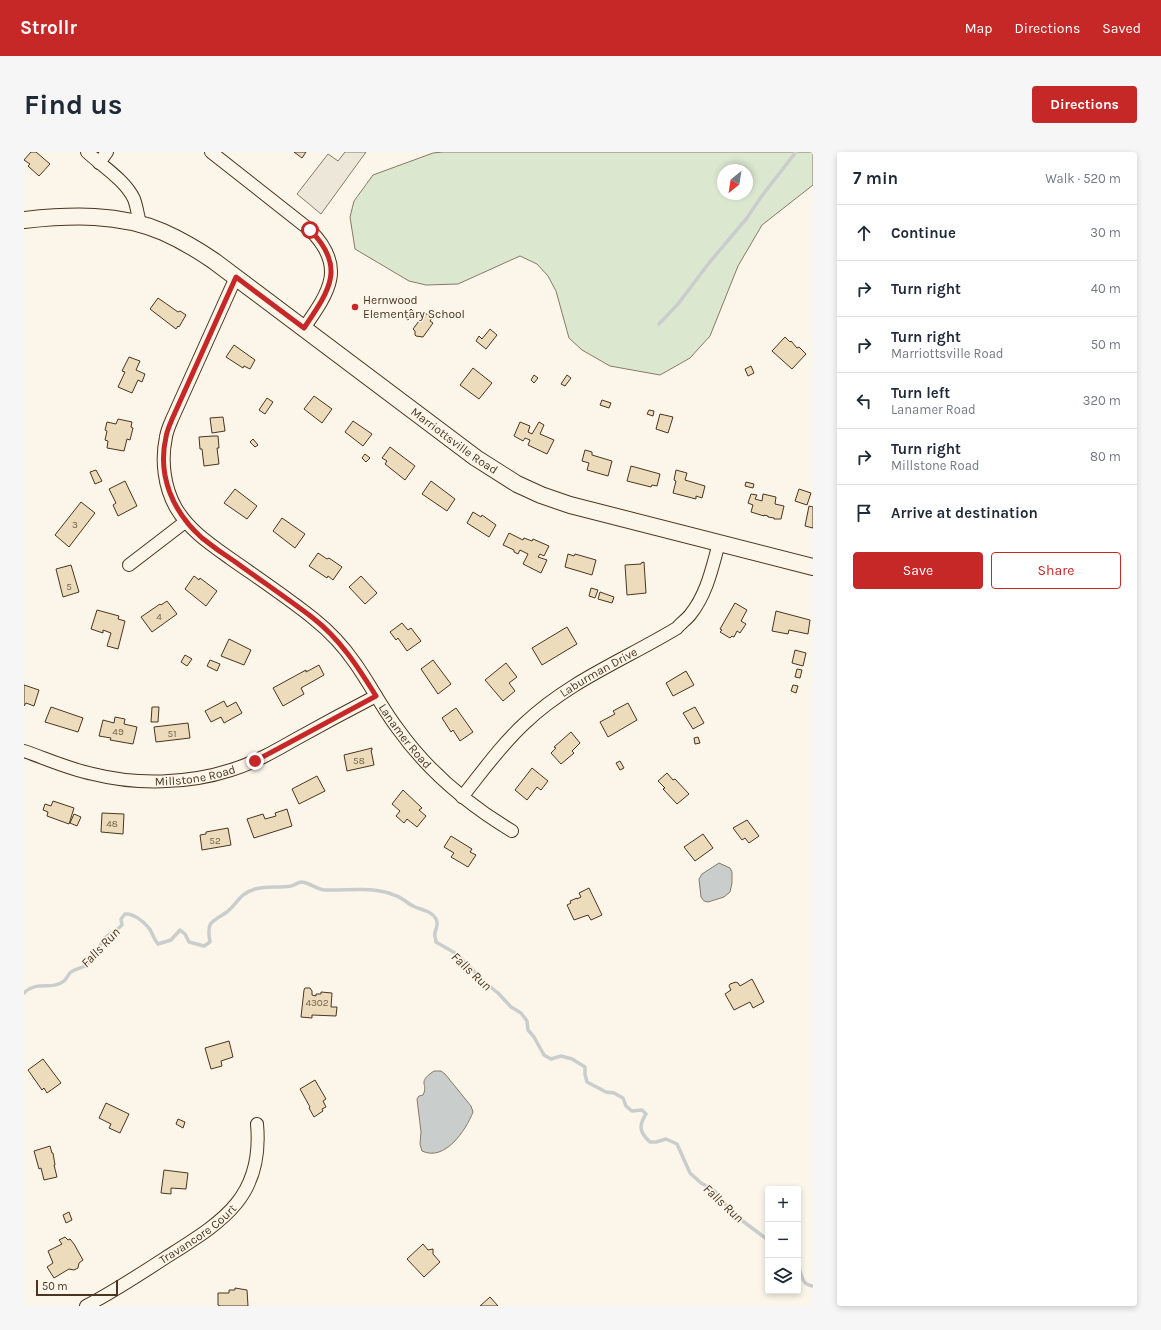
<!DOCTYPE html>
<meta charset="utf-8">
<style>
body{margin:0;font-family:Karla,sans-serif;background:#f6f6f7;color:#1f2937}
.controls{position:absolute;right:12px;bottom:12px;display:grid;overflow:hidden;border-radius:4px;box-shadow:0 2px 6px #0003}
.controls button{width:36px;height:36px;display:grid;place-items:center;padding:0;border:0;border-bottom:1px solid #e0e1e3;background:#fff;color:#1f2937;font:20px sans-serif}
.compass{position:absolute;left:693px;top:12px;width:36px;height:36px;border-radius:50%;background:#fff;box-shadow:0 2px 6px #0003;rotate:210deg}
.scale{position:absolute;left:12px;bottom:10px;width:82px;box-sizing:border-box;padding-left:4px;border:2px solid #4a3520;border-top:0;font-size:11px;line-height:14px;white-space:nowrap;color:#4a3520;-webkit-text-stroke:3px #fbf6e9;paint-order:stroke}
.stop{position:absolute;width:12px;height:12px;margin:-9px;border:3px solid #c62828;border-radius:50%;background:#fff}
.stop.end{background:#c62828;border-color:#fff;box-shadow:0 1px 4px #0008}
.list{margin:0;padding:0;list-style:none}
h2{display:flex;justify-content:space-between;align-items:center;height:52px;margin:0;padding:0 16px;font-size:17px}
h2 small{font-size:13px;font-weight:400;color:#747a83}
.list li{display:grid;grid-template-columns:26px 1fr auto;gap:12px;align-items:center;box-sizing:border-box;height:56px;padding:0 16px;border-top:1px solid #e0e1e3}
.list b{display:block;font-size:15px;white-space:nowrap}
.list p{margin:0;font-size:13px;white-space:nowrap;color:#747a83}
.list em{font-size:13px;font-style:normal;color:#747a83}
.actions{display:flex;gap:8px;padding:12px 16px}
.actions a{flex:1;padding:9px 0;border:1px solid #c62828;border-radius:4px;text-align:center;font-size:14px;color:#c62828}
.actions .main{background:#c62828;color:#fff}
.icon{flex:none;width:22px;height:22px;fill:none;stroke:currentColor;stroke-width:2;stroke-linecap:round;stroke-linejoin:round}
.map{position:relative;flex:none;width:789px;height:1154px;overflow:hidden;border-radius:4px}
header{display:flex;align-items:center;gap:24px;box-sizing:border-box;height:56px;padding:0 20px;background:#c62828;color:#fff}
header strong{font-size:19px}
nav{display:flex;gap:22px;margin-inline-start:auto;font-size:14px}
.intro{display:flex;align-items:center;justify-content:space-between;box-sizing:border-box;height:96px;padding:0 24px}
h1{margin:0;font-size:28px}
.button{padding:10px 18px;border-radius:4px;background:#c62828;color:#fff;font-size:14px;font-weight:700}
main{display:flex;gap:24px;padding:0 24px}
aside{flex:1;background:#fff;border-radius:4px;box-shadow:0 2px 6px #0003}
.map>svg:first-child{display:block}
.green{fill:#dce7d0;stroke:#887966;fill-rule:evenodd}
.parking{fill:#ede7d9;stroke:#887966}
.water{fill:#c9cecd;stroke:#887966}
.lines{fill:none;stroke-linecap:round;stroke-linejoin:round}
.stream{stroke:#c9cecd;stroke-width:3.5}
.building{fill:#ecdcbc;stroke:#4a3520}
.minor-casing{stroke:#4a3520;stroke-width:14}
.major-casing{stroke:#4a3520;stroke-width:18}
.minor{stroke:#fbf6e9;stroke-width:12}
.major{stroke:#fbf6e9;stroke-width:16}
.route{stroke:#c62828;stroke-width:5}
.poi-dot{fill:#c62828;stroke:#fbf6e9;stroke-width:1.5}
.labels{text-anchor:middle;stroke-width:3;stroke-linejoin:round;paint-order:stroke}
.number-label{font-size:10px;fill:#725f47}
.poi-label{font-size:12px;fill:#4a3520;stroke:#fbf6e9;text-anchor:start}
.street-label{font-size:12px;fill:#4a3520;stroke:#fbf6e9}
.water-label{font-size:13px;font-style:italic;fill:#4a3520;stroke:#fbf6e9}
</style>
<header>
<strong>Strollr</strong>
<nav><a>Map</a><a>Directions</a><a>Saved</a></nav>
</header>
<div class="intro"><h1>Find us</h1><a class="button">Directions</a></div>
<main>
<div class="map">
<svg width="789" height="1154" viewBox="0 0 789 1154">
<rect width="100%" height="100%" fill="#fbf6e9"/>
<path class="green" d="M419,0H789V33L738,73L714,114L686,184L666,206L636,223L586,214L558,198L545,186L532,139L524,124L513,112L496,104L434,132L402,133L385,129L331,97L326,65L330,49L349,23L409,1ZM699,18H723V42H699Z"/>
<path class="parking" d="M321,0H342L297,62L273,42L304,2L314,9Z"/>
<path class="water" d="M695,711L706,716L708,720V731L706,740L700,745L684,750L680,749L677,745L675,727L678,722Z
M410,919H417L421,922L447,954L449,960C442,978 421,1010 398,999L396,992L397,980L393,947L395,944L399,943C405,931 392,931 410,919Z"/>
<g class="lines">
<path class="stream" d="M635,172L654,152L685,111L723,66L737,45L772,0
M0,841C12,828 28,839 40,829C43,827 44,822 47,820C57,814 59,818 68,807C73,801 76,792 81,786C87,780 93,779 98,773L97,767L101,762C109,761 119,769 124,775C129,780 128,785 134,792L147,788L156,778L161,782L165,790L180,794L186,790C182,769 188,770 203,760C214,751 215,742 231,737C243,734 255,736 267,734C271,733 274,730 278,730C286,731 294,738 301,738C325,739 347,734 370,743C378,745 384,752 391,755C398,758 408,759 412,767C415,772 412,776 411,781C410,784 412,787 412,790L431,801L447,816L459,829L474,841L487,855L497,861L503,869L504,878L510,885L520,903L527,907L537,904L548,907L561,915V922L563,930L582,940L590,941L599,946L602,954L608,959L618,958L622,962C614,974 616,981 626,990H632L642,987L653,992L666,1021L677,1031L691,1039L708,1061L744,1088
M774,1114C778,1122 777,1133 789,1134"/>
</g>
<path class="building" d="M7,0H12L26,12L15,24L4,14L6,12L0,8Z
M270,0H282L278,6Z
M134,146L154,160L156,159L162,163L155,175L154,174L152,177L126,157Z
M387,157L390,160L384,168L381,166Z
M401,161L408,166L406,169L409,171L399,185L392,184L391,183V179L389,177Z
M466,177L473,183L462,197L452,189L455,184L458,187Z
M761,185L766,190L767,189L773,196L775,195L782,202L768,217L748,199Z
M210,193L231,208L226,217L220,214L219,216L202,205Z
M105,205L116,209L112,218L121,222L118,230L114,228L108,241L94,235L101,220L98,219Z
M727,214L730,221L724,224L721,217Z
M449,216L468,231L455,247L436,233Z
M510,223L514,226L510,231L507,228Z
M543,223L547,226L541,234L537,232Z
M290,244L308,257L298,271L280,257Z
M243,246L249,250L241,262L235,258Z
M578,248L587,251L585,256L576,253Z
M625,258L630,259L629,264L623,262Z
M636,262L649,265L644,281L632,277Z
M199,265L201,279L188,281L186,266Z
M94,267L108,270L107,275L109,276L106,288L103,287L100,299L83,296L84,289L81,288L83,279L81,278L83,270L92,272Z
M329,269L348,282L339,294L321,280Z
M496,270L506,274L504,280L508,282L515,270L520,273L516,282L530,288L523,302L504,293L506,288L501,286L499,289L490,284Z
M189,284H194L195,296H193L195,312L180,314L178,297H176L175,285Z
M229,287L234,293L231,295L226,290Z
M366,295L391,314L381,328L361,312L363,309L358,306Z
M561,298L568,300V303L588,309L584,324L563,318L565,311L558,309Z
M341,302L346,306L342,310L338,306Z
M607,314L636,322L633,334L628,333L627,335L603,329Z
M72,318L78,329L71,332L66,320Z
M652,318L663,321L661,328L681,334L678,346L672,344V347L649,341L652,329L650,328Z
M101,329L113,354L94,364L89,353L92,351L85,337Z
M407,329L431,347L423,359L398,342Z
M722,330L730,332L729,336L721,334Z
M211,337L233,354L223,367L200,351Z
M775,337L787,341L783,353L771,349Z
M727,342L733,343L731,347L738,349L739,342L752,345L751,352L760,354L757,367H750V366L744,365V364L740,363V364L727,360L729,353L724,351Z
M57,350L71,361L45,395L31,383Z
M785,354L789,355V376L781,374Z
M449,360L457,365L458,363L472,373L465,385L443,371Z
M258,366L281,382L271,396L249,379Z
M485,381L499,388L500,386L508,389L509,387L525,394L520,404L516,402L514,405L523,408L517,421L499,412L504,402L496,398L494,402L490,400V398L479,393Z
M294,401L303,407L305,406L318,415L309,428L304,424L303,426L285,414Z
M544,402L550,404L551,402L572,408L568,423L541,415Z
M620,410L622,441L603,443L601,413L617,412V411Z
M47,413L55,440L39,445L32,417Z
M170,424L175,428L176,426L193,439L182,454L161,437Z
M337,424L353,441L341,452L325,435Z
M567,436L574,438L571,446L565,444Z
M576,440L590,445L588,451L574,447Z
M143,449L153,462L128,480L117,465L136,452L137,453Z
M711,451L723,458L717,469L722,472L716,481L713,479L710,485L708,484L706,486L696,480L698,478L696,477Z
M73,458L95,464L94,467L101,469L94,497L83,494L87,481L79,478V481L67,477Z
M752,459L786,468L784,482L765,478L764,482L748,479Z
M378,471L384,478L387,476L397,489L383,499L374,486L372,488L366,480Z
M543,475L553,492L518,513L508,496Z
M205,487L227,498L220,513L197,504Z
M771,498L782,501L779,514L768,511Z
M161,503L168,507L163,514L157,510Z
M186,508L196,512L193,519L183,514Z
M409,508L427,532L414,542L397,517Z
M482,511L493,525L485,531L491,539L479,549L461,528Z
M295,513L300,523L277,536L280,542L259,554L249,536L282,518V520Z
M773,517L778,518L776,526L771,525Z
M662,519L670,533L649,544L642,531Z
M0,533L15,538L10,554L2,551L0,554Z
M769,533L774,534L772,541L767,539Z
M200,549L203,555L212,550L218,561L200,571L197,565L187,570L181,559Z
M604,551L613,568L584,585L576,570L591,562L589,559Z
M27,555L59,566L54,580L21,570Z
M128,555H135L134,570H127Z
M671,555L680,571L669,577L659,561Z
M432,556L449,580L436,589L429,578L427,580L418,566Z
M91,565L101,567L100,572L113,575L109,592L86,588L87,586L75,584L79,568L90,571Z
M164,571L166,586L132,590L130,575Z
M547,580L556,591L548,599L550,601L537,612L527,601L532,596L530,595Z
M674,585L676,591L671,592L670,586Z
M348,596V598H347L350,613L323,619L320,603Z
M596,609L600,616L596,618L592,611Z
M508,616L524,629L517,638L513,635L503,648L491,638Z
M643,621L649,628L651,627L665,642L653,652L639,637L641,636L634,629Z
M293,624L301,639L275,652L268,637Z
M379,638L398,656L395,658L402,664L393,675L383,667L380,671L372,664L376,659L368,652Z
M29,649L50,656L45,672L23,664L24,660L19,658L21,652L27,654Z
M263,657L268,674L230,686L223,667L239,662L241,667L252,664L251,661Z
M78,661L100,662L99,682L77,680Z
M50,662L57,665L53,674L46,671Z
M723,668L735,684L725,691L721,686L718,688L709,676Z
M204,676L207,693L178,698L176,683L182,682V680Z
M679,682L689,696L671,709L660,695Z
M427,684L448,697L446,700L452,703L444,715L427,705L430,701L420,695Z
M565,736L578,763L567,768L564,763L550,768L543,753L547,751L546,749L553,746V747L557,745L555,741Z
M728,827L740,850L729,856L726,850L710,858L701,842L707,838L705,834L706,832L712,830L714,831L716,834Z
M281,836H286L288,839V843L292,844V842H297V840L308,841L307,855H313L312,864L288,863V866L277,865L280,838Z
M205,889L209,905L197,909L198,914L187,917L181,896Z
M19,907L37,931L23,941L20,936L18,938L4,918Z
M291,928L302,947L299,949L302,955L298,957L299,959L290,965L285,956L286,955L276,937Z
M82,951L105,962L96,981L85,976L87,972L75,966Z
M154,967L161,970L159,976L152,972Z
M26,994L28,1001H29L31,1013H30L33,1025L20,1028L17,1016L15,1017L10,999Z
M140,1018L164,1021L162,1037L147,1036V1042L137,1041Z
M45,1060L48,1068L42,1071L39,1063Z
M41,1085L44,1088L46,1087L50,1092L59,1108L55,1111L54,1116L50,1118L45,1117L30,1126L23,1115L29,1111L24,1099L38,1092L35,1088Z
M399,1092L404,1098L409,1097V1102L416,1110L400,1125L383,1107Z
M211,1136L223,1138L224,1154H196L194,1153V1141H205V1138H211Z
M466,1145L474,1154H456Z"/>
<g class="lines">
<g class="minor-casing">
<g id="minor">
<path d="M63,0C78,14 101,28 110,47C113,55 114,64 116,72"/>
<path d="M187,0L286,78C323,115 305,140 280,176"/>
<path d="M75,11L83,0"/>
<path id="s1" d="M212,125L149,265C146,272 143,278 142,285C137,308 140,335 152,356C165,378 186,392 207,407C234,426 264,446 290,467C305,479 320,495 331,511C346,532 358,556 374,577C404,619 443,652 488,679"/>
<path d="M105,413L161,370"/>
<path id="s2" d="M0,599C23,607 45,617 69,622C112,633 164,632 207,618C230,611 251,599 272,587C299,572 325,558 352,544"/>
<path id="s3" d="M438,645C458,620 477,593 501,571C545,529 602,507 653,476C657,471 663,467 666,463C683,442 688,416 695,391"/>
<path id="s4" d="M62,1154C89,1140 115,1123 141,1106C196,1071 240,1047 233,972"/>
</g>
</g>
<g class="major-casing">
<g id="major">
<path id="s5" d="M0,68C47,63 95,61 139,80C157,88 174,98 190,109L452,306L493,332L517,343L546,353L789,415"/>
</g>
</g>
<use href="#minor" class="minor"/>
<use href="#major" class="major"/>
</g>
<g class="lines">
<path class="route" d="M231,609L352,544C334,515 316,487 289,466C263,446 236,428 210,409C199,402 188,394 178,386C149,360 133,324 142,285C143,278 146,272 149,265L212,125L280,176C305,139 323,115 286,78"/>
</g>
<circle class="poi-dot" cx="331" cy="155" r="4"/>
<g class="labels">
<g class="number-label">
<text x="51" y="376">3</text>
<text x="45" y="438">5</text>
<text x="135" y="468">4</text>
<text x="94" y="583">49</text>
<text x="148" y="585">51</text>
<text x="335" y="612">58</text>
<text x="88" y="675">48</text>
<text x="191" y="692">52</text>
<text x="293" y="854">4302</text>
</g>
<g class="poi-label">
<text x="339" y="152">Hernwood<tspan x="339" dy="14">Elementary School</tspan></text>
</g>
<g class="street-label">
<text dy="4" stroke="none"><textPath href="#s5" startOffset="500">Marriottsville Road</textPath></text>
<text dy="4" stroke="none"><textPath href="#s3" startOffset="187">Laburman Drive</textPath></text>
<text dy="4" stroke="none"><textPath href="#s1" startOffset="575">Lanamer Road</textPath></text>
<text dy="4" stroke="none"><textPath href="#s2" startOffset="176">Millstone Road</textPath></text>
<text dy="4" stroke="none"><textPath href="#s4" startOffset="133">Travancore Court</textPath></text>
</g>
<g class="water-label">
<text transform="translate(76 795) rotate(-46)" y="5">Falls Run</text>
<text transform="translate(448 819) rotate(43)" y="5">Falls Run</text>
<text transform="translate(700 1051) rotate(43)" y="5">Falls Run</text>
</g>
</g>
</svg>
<div class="controls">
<button>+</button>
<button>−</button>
<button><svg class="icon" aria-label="layers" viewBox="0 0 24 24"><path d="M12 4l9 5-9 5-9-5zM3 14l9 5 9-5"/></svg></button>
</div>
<svg class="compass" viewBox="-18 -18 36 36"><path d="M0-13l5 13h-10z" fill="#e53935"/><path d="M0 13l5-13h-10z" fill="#747a83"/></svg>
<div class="scale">50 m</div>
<div class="stop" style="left:286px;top:78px"></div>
<div class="stop end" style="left:231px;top:609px"></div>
</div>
<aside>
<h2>7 min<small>Walk · 520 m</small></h2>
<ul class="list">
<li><svg class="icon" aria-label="ahead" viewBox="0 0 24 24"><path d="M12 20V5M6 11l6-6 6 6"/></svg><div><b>Continue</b></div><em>30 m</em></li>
<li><svg class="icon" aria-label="right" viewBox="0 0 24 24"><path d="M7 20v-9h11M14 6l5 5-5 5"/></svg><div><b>Turn right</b></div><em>40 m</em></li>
<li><svg class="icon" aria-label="right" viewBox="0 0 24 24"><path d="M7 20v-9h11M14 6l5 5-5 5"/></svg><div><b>Turn right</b><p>Marriottsville Road</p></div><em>50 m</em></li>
<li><svg class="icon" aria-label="left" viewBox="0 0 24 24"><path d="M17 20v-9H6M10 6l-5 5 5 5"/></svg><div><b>Turn left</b><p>Lanamer Road</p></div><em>320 m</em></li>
<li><svg class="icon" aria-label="right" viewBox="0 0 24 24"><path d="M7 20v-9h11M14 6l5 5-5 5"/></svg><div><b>Turn right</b><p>Millstone Road</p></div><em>80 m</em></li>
<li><svg class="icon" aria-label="arrive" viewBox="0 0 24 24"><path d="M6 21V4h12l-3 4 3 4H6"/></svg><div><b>Arrive at destination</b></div></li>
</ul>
<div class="actions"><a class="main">Save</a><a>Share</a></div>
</aside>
</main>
